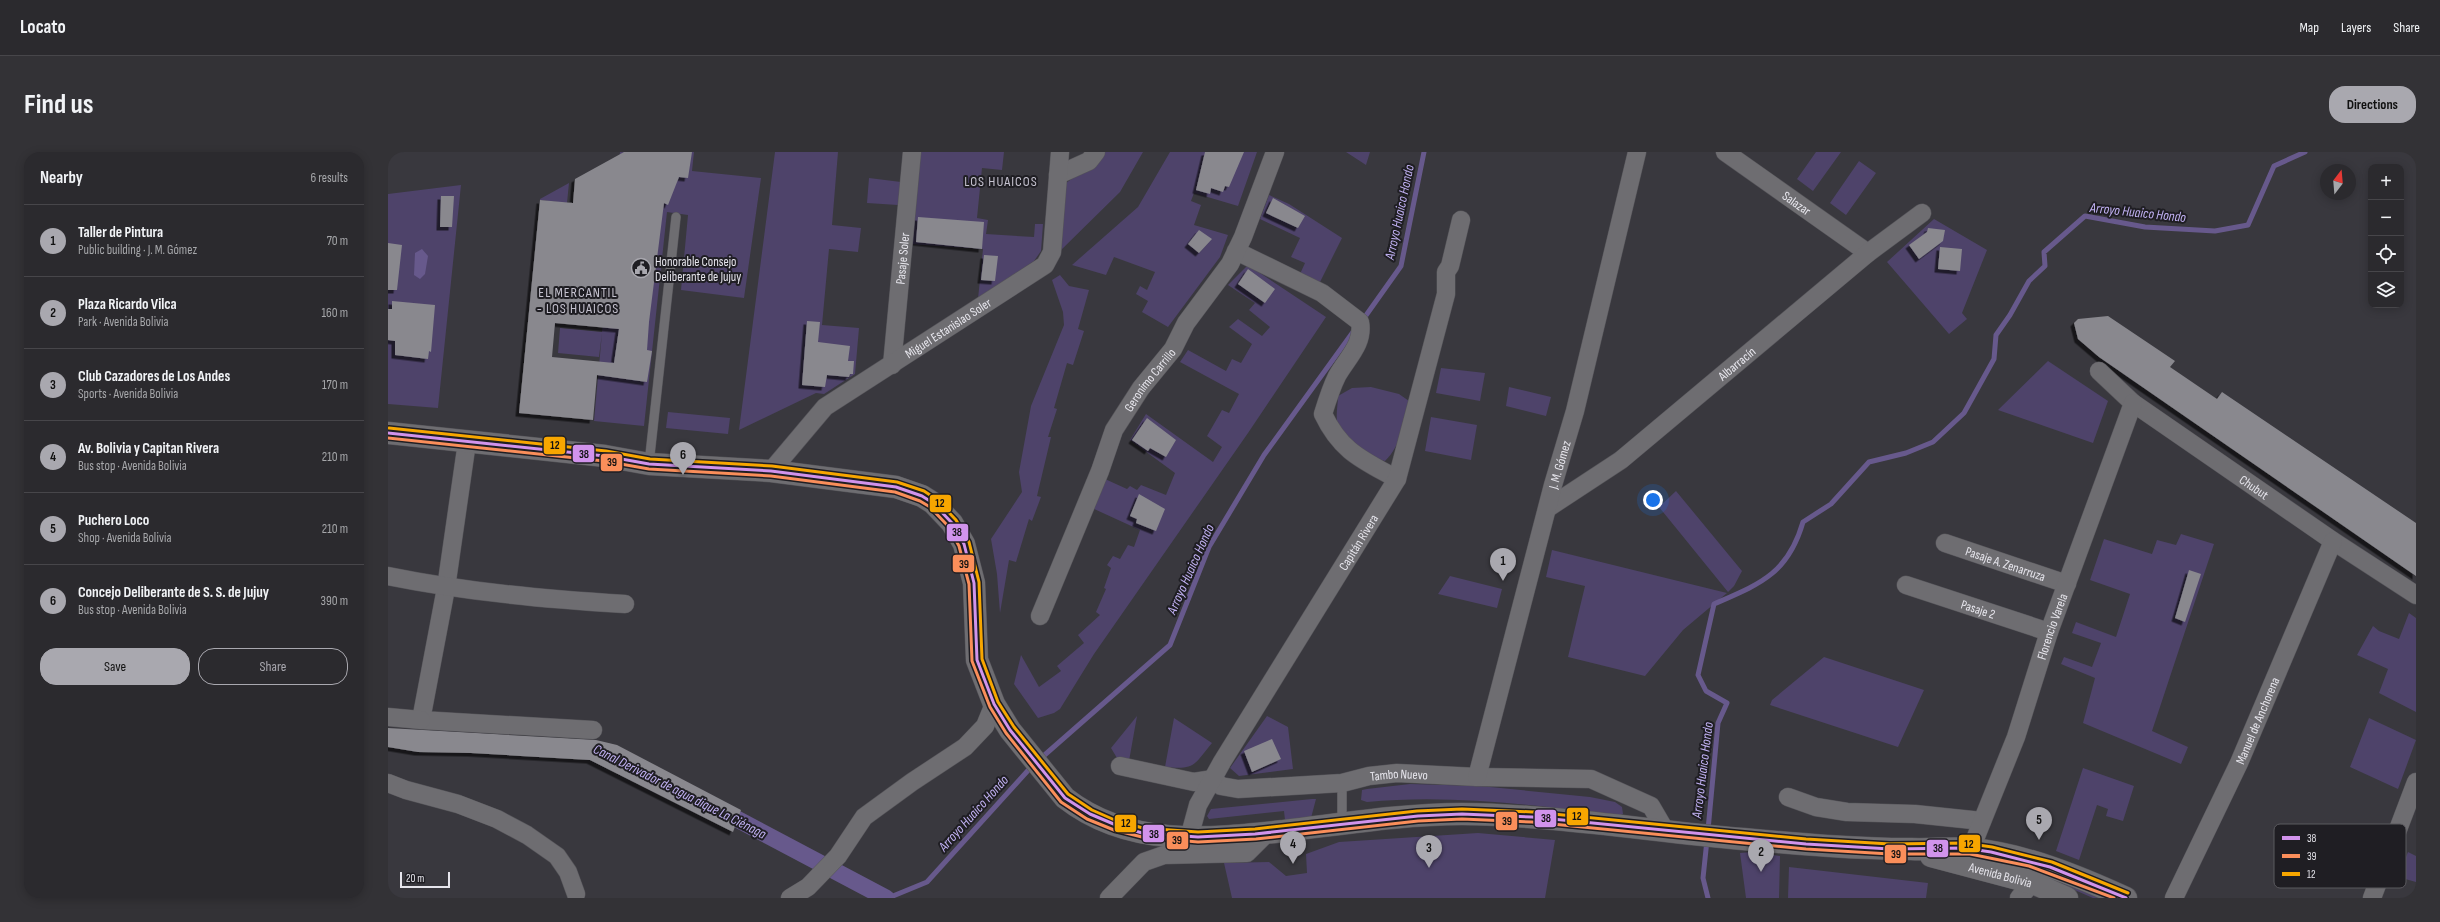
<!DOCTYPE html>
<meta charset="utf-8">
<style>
body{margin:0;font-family:"Sofia Sans Condensed",sans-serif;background:#333236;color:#f1f3f6}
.controls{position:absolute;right:12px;top:12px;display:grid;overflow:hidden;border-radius:8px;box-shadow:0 2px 10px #0003}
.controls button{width:36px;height:36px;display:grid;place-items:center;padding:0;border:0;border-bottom:1px solid #47464a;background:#2b2a2e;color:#f1f3f6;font:20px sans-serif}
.compass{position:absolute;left:1932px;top:12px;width:36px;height:36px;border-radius:50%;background:#2b2a2e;box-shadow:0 2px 10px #0003;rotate:16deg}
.scale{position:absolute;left:12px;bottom:10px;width:50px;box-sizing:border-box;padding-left:4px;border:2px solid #e6e5ec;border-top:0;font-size:11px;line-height:14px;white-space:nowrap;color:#e6e5ec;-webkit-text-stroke:3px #1f1e23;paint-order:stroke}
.you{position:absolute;left:1265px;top:348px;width:14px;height:14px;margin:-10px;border:3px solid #fff;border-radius:50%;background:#1a73e8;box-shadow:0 0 0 6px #1a73e833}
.badge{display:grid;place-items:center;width:26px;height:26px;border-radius:50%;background:#a9a8af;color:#111;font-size:13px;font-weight:700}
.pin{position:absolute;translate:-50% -33px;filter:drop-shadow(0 1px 2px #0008)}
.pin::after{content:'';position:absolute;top:21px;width:14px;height:12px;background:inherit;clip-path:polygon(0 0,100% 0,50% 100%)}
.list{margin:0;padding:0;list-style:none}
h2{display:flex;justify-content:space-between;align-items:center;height:52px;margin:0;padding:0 16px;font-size:17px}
h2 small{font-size:13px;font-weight:400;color:#a6a7aa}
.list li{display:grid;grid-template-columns:26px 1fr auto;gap:12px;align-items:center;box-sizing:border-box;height:72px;padding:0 16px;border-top:1px solid #47464a}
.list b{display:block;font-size:15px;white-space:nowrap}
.list p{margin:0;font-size:13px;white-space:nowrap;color:#a6a7aa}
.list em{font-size:13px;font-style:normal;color:#a6a7aa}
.actions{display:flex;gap:8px;padding:12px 16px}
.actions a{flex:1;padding:9px 0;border:1px solid #a9a8af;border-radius:16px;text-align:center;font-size:14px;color:#a9a8af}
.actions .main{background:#a9a8af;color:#111}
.icon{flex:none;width:22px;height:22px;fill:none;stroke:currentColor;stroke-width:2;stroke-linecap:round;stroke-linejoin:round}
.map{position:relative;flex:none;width:2028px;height:746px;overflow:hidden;border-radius:16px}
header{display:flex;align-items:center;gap:24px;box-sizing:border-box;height:56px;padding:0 20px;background:#2b2a2e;border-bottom:1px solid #47464a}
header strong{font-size:19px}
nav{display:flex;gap:22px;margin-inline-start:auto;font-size:14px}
.intro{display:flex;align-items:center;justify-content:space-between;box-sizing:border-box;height:96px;padding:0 24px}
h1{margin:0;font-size:28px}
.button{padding:10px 18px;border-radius:16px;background:#a9a8af;color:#111;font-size:14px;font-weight:700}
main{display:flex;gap:24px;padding:0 24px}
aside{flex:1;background:#2b2a2e;border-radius:16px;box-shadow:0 2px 10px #0003}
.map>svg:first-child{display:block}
.green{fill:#4e436a}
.water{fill:#67598c}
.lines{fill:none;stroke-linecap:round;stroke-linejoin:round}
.stream{stroke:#67598c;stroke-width:5}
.canal{stroke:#67598c;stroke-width:17}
.building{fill:#89888e;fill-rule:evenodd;filter:url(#shadow)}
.service-casing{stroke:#555459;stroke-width:10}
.minor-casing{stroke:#555459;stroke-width:19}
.tertiary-casing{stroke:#555459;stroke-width:23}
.service{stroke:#6e6d71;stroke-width:9}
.minor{stroke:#6e6d71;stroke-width:18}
.tertiary{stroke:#6e6d71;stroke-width:22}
.bus-1-casing{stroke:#1f1e23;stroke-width:6}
.bus-2-casing{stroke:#1f1e23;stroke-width:6}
.bus-3-casing{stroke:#1f1e23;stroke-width:6}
.bus-1{stroke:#d193ec;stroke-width:3}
.bus-2{stroke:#fa8e5a;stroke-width:3}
.bus-3{stroke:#f7a600;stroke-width:3}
.labels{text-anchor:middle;stroke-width:4;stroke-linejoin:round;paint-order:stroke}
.street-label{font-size:13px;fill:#e6e5ec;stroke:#1f1e23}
.poi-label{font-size:13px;fill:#e6e5ec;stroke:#1f1e23;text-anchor:start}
.neighbourhood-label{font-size:14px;letter-spacing:1px;fill:#c5c2cf;stroke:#1f1e23}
.water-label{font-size:14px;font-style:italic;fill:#c2b2f4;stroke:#1f1e23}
.key{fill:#1f1e23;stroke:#5b5a5f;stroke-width:1}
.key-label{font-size:11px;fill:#e6e5ec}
.line-badge{stroke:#1f1e23;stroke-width:1.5}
.pale-badge-label{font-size:11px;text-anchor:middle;font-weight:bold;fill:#111}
</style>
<header>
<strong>Locato</strong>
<nav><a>Map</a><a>Layers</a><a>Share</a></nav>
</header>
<div class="intro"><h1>Find us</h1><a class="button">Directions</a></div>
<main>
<aside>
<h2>Nearby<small>6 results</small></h2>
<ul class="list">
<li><span class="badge">1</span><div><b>Taller de Pintura</b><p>Public building · J. M. Gómez</p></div><em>70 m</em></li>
<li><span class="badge">2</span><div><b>Plaza Ricardo Vilca</b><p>Park · Avenida Bolivia</p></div><em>160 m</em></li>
<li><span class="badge">3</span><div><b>Club Cazadores de Los Andes</b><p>Sports · Avenida Bolivia</p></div><em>170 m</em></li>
<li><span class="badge">4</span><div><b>Av. Bolivia y Capitan Rivera</b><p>Bus stop · Avenida Bolivia</p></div><em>210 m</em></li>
<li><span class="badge">5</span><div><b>Puchero Loco</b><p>Shop · Avenida Bolivia</p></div><em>210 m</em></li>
<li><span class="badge">6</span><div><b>Concejo Deliberante de S. S. de Jujuy</b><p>Bus stop · Avenida Bolivia</p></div><em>390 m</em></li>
</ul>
<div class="actions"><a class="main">Save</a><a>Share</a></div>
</aside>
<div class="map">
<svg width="2028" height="746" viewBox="0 0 2028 746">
<defs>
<filter id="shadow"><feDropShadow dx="-3.5" dy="3.5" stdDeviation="0" flood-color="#0009"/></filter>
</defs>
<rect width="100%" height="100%" fill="#39383e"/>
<path class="green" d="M232,0H306L304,19L373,26L356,146L293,138L300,63L279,60L256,274L206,269L214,181L211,205L170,201L172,176L214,180Z
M387,0H450L444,73L473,76L470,100L441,97L434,173L471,176L467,222L436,242L428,241L351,278Z
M530,0H616L614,18L594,16L589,66L600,68L598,82L646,85L647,72H655L653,99L646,109L590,147L595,97L521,92Z
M713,0H755L732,40L669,102L675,33L698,17Z
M782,0H869L850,54L806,41L803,49L813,53L806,73L840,83L832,105L780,175L754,160L760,149L748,142L752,134L759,138L767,120L726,105L718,123L684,113L750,55Z
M958,0H982L978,13Z
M1428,0H1453L1425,39L1409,27Z
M1471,9L1488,21L1458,63L1442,51Z
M481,26L513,30L510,53L479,51Z
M181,31L179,51L152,48V47Z
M73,33L50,256L0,252V42Z
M881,43L901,52L954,86L926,142L907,133L917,111L903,105L912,86L872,67Z
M1546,67L1599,98L1574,161L1579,167L1561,182L1499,110Z
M860,113L938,165L860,281L706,502L672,557L666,561L650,566L626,532L633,503L651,535L673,519L669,514L696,491L690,483L712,463L708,460L718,437L716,436L723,416L719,413L725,404L732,407L740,393L746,395L752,378L704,356L717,327L739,337L742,334L749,338L753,333L778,343L787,321L742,288L758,262L825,310L834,295L819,284L834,258L841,261L851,242L792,210L800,198L838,219L844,207L853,211L864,192L841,175L850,167L874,184L882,175L861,158L867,151L840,133Z
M672,123L681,134L701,138L690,177L696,179L685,213L679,211L666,256L669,257L660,285H663L649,344L653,345L644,369L641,367L628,410L621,408L612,461L609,422L603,387L634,340L631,320L643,254L676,173L675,160L664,128Z
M1660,209L1720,249L1705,291L1610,258Z
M1053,216L1097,221L1092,249L1048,241Z
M983,235L1011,242L1021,249C1017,269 1013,294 997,309C978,304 953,289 949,269C948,261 950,251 950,244L964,236Z
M1121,235L1163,245L1158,264L1118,254Z
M280,260L342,266L340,282L278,276Z
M1043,265L1089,273L1083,308L1037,299Z
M1288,339L1354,419L1346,434L1340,440L1271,355Z
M1793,382L1826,392L1764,579L1800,595L1793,612L1695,571L1707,526L1673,512L1676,505L1704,515L1713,491L1684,481L1688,470L1728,485L1742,442L1702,428L1716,387L1764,402L1769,388L1788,393Z
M1164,398L1339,441L1295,478L1257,524L1180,505L1197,434L1158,425Z
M1062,424L1114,437L1109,456L1050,442Z
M2021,461L2028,466V560L1991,541L2000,517L1969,503L1985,474L1991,479L2011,487Z
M1436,505L1536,538L1510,595L1382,553L1384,548Z
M749,564L741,609L729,606L723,596Z
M879,564L900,575L905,617L851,624L842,616Z
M786,566L824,591C806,613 807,618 777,615Z
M1981,566L2028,588L2010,637L1962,615Z
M1695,616L1746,634L1735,669L1718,664L1720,657L1709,653L1691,708L1668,699Z
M1022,632L1092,634L1202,645L1227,650L1234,655L1235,662L1231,664C1148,653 1062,642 979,650L973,648L974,638L979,637Z
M924,647H928L923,666L897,668L896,659L821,667L819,664L823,657Z
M1090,681L1167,688L1157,746H844L836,711L881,710L898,724L919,721L918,702L951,690Z
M1364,700L1392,704L1391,746H1358L1352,701Z
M2020,700L2028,704V730L2010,725Z
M1401,715L1540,731L1538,746H1400Z
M1665,726L1715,746H1705L1666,729Z"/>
<path class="water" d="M34,97L40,104L37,122L32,127L26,123L27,101Z"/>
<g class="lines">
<path class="stream" d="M974,169L1013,114L1036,0
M652,607L782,493L821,395L876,303L965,180
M1320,678L1330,571L1339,551L1318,539L1310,523L1326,452C1372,432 1400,422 1415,370L1443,352L1481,310L1518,301L1545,290L1576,261L1606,207L1608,183L1622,163L1641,129L1657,114L1656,100L1697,64L1757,75L1827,79L1860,73L1886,14L1917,0
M1319,688L1315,726L1320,746
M500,746L539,730L644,614"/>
<path class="canal" d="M330,657L498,746"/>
</g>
<path class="building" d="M236,0H304L300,26L291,25L280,53L276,51L261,170L259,198L264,199L259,230L209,223L205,268L131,261L152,48L185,51L187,27ZM167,171L231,177L226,211L164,205Z
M817,0H856L841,35L837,34L835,40L823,36L822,42L808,38Z
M53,44H66L64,75H52Z
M885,46L917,64L910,76L878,61Z
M530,65L596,70L594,97L528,90Z
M1540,76L1557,78L1555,89L1531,107L1521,93L1539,80Z
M811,78L824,87L811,101L800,92Z
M0,91L14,93L9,138H0Z
M1552,95L1574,97L1572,119L1550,117Z
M596,103L610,104L607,129L593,128Z
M860,117L887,137L877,151L850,132Z
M4,149L47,153L43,200L41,199L40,207L7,203V189L0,188V157H4Z
M1720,164L1787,209L1782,215L1829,247L1834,240L2028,371V424L1711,205L1690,187L1686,171L1690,167Z
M419,169L432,170L430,190L462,194L460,209H466L465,222H462L461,225L439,223L437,235L414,233Z
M759,266L788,288L778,305L762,296L760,299L744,288Z
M751,342L777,357L768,379L748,371L749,367L742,364Z
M1801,418L1813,422L1797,470L1787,466Z
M0,576L208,588L229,593L353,658L345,680L202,608L83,601L30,600L0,595Z
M884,587L893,607L864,620L856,599Z"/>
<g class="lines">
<g class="service-casing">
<path id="service" d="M261,312L288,65
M954,631V672"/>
</g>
<g class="minor-casing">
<g id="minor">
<path id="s1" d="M1337,0L1480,101"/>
<path d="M670,23L701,9L708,0"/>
<path d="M848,99L934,141L972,170C976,192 959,206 949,224C943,236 939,249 935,262C953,300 975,308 1009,327"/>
<path id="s2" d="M504,213L524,0"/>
<path id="s3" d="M1711,219L1745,251L1945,389L2028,443"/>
<path d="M79,290L58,436L33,568L205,578"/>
<path id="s4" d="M383,319L437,255L657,113L664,100L672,0"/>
<path id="s5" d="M1160,356L1233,308L1480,101L1534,61"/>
<path id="s6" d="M1557,391L1679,432"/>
<path d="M0,424C79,440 157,447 237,452"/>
<path id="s7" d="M1518,433L1661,480"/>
<path id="s8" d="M652,464L712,319L726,278L753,236L785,197L798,171L842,112L855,85L887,0"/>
<path d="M0,565L33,568"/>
<path id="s9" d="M732,614L806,630L825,627L833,634L850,637L954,631L981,624L1009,621L1089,625L1203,627L1263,654L1277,678"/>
<path id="s10" d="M1089,625L1165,333L1187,259L1249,0"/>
<path d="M0,631L18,638L70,652L109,667L139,683L169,704L180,720L188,742"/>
<path d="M1400,645L1428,655L1459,660L1527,662L1594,669"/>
<path id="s11" d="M801,686L810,653L834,610L1009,327L1058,142V120L1062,114L1073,68"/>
<path id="s12" d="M1583,697L1628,585L1661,480L1745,251"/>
<path d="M402,746L420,735L450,704L476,665L524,630L577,595L597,574L606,552"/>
<path d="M721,746L756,710L776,703L859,701L880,680"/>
<path d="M1631,746L1652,722"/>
<path id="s13" d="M1786,746L1851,611L1945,389"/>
<path d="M1984,746L2028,630"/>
</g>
</g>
<g class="tertiary-casing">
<g id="tertiary">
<path d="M0,281L217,304L261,312L383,319L508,335L534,344L545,351L564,371L576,392L586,431L589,508L606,552L622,578L677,646C741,696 820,687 896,679C955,672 1015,662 1074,662C1168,663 1262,679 1355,687C1411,692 1467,697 1523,697C1543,698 1564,695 1583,697C1636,702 1690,724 1738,746"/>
<path id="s14" d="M1543,704L1645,731L1679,746"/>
</g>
</g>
<use href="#service" class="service"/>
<use href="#minor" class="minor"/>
<use href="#tertiary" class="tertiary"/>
<g class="bus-1-casing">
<path id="bus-1" d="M0,281L217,304L261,312L383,319L508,335L534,344L545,351L564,371L576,392L586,431L589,508L606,552L622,578L677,646L702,662L728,673L754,681L810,685L867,682L1030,664L1074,662L1144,665L1418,692L1502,697L1576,696L1603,700L1662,715L1738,746"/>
</g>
<g class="bus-2-casing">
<path id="bus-2" d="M0,286L216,309L261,317L383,324L507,340L532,349L542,355L560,374L571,394L581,432L584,509L602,555L618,581L673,650L699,667L726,678L754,685L810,690L868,687L1030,669L1074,667L1144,670L1418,697L1502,702H1582L1641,714L1726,746"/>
</g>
<g class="bus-3-casing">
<path id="bus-3" d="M1,276L218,299L262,307L384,314L509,330L536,339L548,347L568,368L581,390L591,430L594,507L610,550L626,575L680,642L704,658L729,669L755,676L810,680L867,677L1029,659L1074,657L1145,660L1418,687L1502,692L1576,691L1604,695L1664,710L1740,741"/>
</g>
<use href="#bus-1" class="bus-1"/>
<use href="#bus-2" class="bus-2"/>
<use href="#bus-3" class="bus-3"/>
</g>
<defs>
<g id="civic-ring" transform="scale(1)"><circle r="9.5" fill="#1f1e23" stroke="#a9a8af" stroke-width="1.5"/><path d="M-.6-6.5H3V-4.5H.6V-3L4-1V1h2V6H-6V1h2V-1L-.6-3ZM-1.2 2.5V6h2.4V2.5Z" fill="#a9a8af"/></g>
</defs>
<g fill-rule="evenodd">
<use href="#civic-ring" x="253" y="116"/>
</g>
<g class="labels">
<g class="street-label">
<text dy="5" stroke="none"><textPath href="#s1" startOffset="88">Salazar</textPath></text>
<text dy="5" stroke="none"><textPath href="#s2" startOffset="107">Pasaje Soler</textPath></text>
<text dy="5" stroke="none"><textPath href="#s4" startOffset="230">Miguel Estanislao Soler</textPath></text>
<text dy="5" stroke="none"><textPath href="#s5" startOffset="238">Albarracín</textPath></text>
<text dy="5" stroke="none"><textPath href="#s8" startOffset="262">Geronimo Carrillo</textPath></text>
<text dy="5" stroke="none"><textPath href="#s10" startOffset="323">J. M. Gómez</textPath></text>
<text dy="5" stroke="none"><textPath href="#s3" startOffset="194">Chubut</textPath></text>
<text dy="5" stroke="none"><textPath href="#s11" startOffset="342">Capitán Rivera</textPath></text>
<text dy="5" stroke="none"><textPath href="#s6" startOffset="64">Pasaje A. Zenarruza</textPath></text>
<text dy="5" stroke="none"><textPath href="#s7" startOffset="76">Pasaje 2</textPath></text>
<text dy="5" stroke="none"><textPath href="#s12" startOffset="237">Florencio Varela</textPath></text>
<text dy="5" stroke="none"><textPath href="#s13" startOffset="196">Manuel de Anchorena</textPath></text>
<text dy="5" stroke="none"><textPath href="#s9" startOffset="285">Tambo Nuevo</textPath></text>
<text dy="5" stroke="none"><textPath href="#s14" startOffset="72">Avenida Bolivia</textPath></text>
</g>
<g class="poi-label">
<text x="267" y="114">Honorable Consejo<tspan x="267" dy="15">Deliberante de Jujuy</tspan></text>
</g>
<g class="neighbourhood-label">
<text x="613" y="34">LOS HUAICOS</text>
<text x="190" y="145">EL MERCANTIL<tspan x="190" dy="16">- LOS HUAICOS</tspan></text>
</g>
<g class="water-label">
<text transform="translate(1011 60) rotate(-78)" y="5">Arroyo Huaico Hondo</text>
<text transform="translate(1750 60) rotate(6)" y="5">Arroyo Huaico Hondo</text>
<text transform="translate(802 417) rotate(-66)" y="5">Arroyo Huaico Hondo</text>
<text transform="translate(1314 618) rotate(-83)" y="5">Arroyo Huaico Hondo</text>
<text transform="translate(292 639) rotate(27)" y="5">Canal Derivador de agua dique La Ciénaga</text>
<text transform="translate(585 661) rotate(-48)" y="5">Arroyo Huaico Hondo</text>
</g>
</g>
<rect x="1886" y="672" width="132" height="64" rx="6" class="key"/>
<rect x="1894" y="684" width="18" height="4" fill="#d193ec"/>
<rect x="1894" y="702" width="18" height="4" fill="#fa8e5a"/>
<rect x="1894" y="720" width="18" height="4" fill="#f7a600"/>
<g class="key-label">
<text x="1919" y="690">38</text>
<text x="1919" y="708">39</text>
<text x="1919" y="726">12</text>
</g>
<g class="line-badge">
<rect x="155" y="284" width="23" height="19" rx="4" fill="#f7a600"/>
<rect x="184" y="292" width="23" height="19" rx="4" fill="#d193ec"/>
<rect x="212" y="301" width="23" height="19" rx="4" fill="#fa8e5a"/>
<rect x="541" y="342" width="23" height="19" rx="4" fill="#f7a600"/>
<rect x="558" y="371" width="23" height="19" rx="4" fill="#d193ec"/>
<rect x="564" y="402" width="23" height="19" rx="4" fill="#fa8e5a"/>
<rect x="1178" y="655" width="23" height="19" rx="4" fill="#f7a600"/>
<rect x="1146" y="657" width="23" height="19" rx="4" fill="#d193ec"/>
<rect x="1107" y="659" width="23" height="20" rx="4" fill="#fa8e5a"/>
<rect x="726" y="662" width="23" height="19" rx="4" fill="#f7a600"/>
<rect x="754" y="672" width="23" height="19" rx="4" fill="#d193ec"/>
<rect x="778" y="679" width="23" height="19" rx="4" fill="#fa8e5a"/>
<rect x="1570" y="682" width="23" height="19" rx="4" fill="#f7a600"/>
<rect x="1538" y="687" width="23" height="19" rx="4" fill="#d193ec"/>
<rect x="1496" y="692" width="23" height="20" rx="4" fill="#fa8e5a"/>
</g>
<g class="pale-badge-label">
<text x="167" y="297">12</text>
<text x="196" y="306">38</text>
<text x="224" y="314">39</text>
<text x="552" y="355">12</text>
<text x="569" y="384">38</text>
<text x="576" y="416">39</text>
<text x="1189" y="668">12</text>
<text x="1158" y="670">38</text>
<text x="1119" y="673">39</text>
<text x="738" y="675">12</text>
<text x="766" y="686">38</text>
<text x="789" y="692">39</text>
<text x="1581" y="696">12</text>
<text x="1550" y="700">38</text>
<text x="1508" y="706">39</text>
</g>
</svg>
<div class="controls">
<button>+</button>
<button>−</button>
<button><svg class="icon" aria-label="locate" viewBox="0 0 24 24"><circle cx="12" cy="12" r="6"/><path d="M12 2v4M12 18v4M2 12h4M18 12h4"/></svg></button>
<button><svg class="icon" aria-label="layers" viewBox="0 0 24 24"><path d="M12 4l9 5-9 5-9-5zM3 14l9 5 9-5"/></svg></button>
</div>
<svg class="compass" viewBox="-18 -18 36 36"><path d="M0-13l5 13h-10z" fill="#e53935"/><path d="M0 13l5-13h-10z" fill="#a6a7aa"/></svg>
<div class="scale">20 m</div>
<div class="you"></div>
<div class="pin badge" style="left:1115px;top:429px">1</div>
<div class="pin badge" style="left:1373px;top:720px">2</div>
<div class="pin badge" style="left:1041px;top:716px">3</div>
<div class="pin badge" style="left:905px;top:712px">4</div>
<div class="pin badge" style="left:1651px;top:688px">5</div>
<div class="pin badge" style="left:295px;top:323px">6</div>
</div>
</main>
